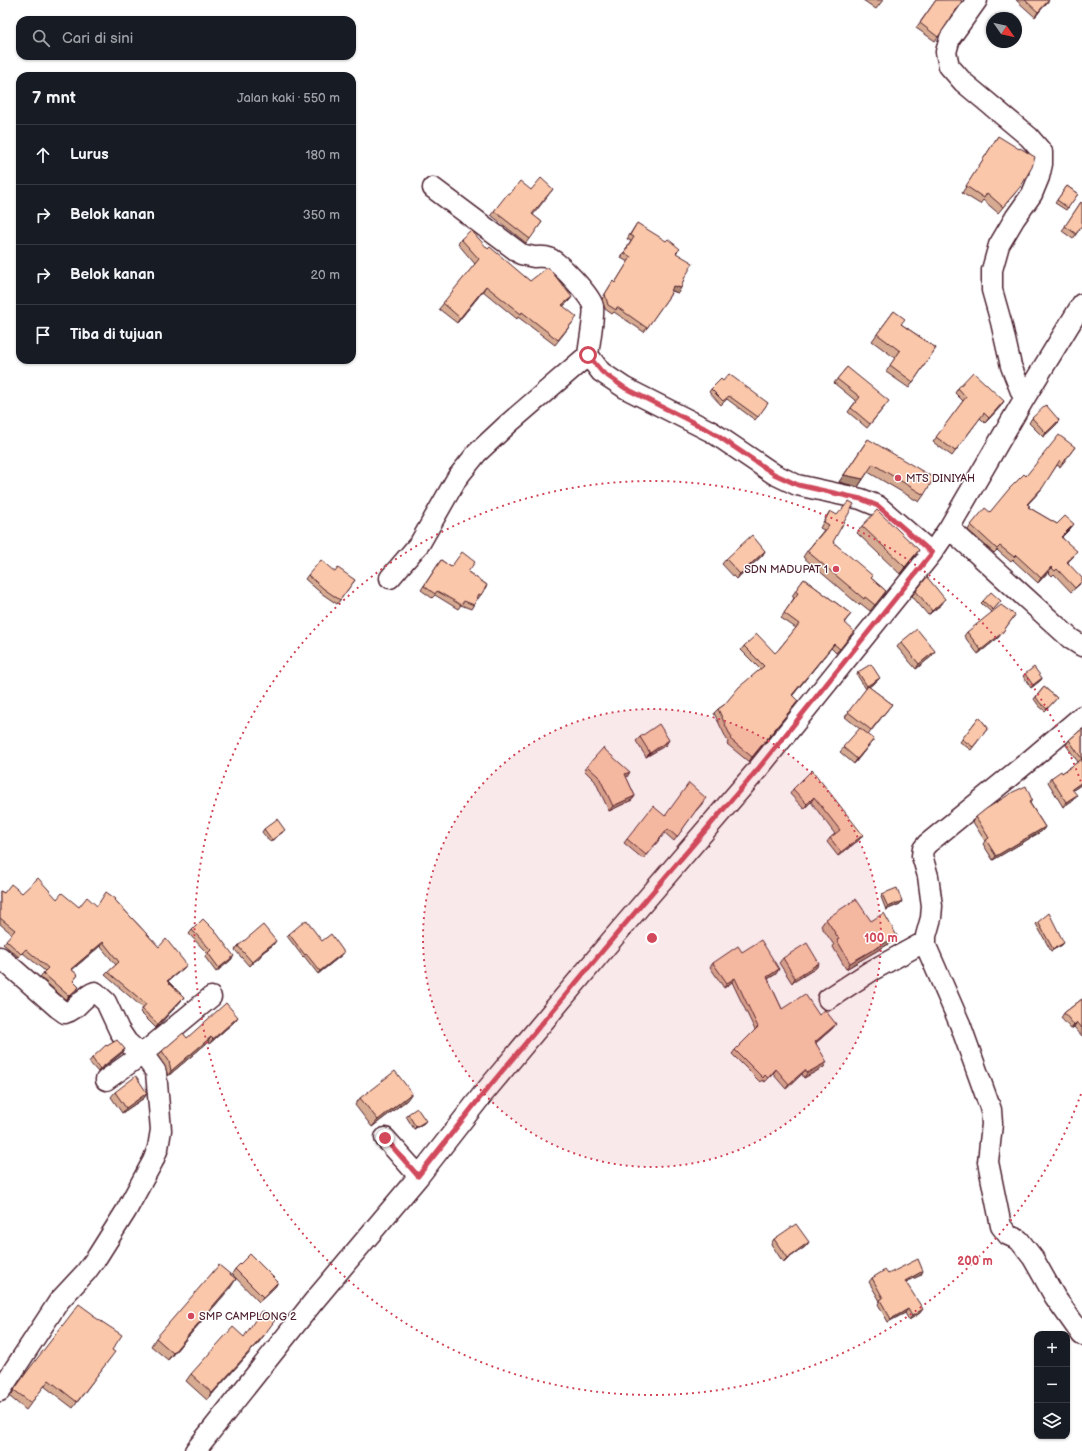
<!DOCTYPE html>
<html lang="id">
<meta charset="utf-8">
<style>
body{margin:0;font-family:"Balsamiq Sans",sans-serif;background:#242831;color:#f1f3f6}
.controls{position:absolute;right:12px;bottom:12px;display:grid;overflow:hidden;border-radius:8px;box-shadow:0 1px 3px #0004}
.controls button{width:36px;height:36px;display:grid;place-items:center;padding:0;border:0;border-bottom:1px solid #363941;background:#171b24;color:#f1f3f6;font:20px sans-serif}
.compass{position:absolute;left:986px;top:12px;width:36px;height:36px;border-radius:50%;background:#171b24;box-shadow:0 1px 3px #0004;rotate:124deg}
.stop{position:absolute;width:12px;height:12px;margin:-9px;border:3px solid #d1495b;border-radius:50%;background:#fff}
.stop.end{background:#d1495b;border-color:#fff;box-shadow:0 1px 4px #0008}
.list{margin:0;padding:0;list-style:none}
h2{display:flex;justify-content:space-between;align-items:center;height:52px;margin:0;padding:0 16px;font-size:17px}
h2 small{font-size:13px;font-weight:400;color:#9ea1a6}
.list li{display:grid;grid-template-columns:26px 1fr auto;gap:12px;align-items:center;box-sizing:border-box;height:60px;padding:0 16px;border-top:1px solid #363941}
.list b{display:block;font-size:15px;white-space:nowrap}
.list em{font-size:13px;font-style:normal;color:#9ea1a6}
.icon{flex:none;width:22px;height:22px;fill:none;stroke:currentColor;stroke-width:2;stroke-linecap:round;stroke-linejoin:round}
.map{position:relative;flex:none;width:1082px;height:1451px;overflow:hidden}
.search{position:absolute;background:#171b24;box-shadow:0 1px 3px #0004;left:16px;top:16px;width:340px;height:44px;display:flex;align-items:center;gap:10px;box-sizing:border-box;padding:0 14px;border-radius:12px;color:#9ea1a6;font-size:15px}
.panel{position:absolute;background:#171b24;box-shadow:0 1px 3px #0004;left:16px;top:72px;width:340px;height:292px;border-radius:12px}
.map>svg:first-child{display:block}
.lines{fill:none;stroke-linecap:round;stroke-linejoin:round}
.minor-casing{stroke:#4a1f2b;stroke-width:23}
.minor{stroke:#fff;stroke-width:20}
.wall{fill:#d7ab92;stroke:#4a1f2b}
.shaded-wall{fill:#af8b77;stroke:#4a1f2b}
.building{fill:#fac7aa;stroke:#4a1f2b}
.route{stroke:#d1495b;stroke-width:5}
.ring{fill:none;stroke:#d1495b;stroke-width:2;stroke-dasharray:2 4}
.poi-dot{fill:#d1495b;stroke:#fff;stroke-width:1.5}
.labels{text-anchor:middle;stroke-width:3;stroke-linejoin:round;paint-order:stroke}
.poi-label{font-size:11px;fill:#4a1f2b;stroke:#fff;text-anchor:start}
.centre{fill:#d1495b;stroke:#fff;stroke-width:2}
.ring-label{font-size:12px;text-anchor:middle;font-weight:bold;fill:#d1495b;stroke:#fff;stroke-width:3;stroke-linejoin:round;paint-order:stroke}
</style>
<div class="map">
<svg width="1082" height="1451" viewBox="0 0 1082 1451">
<rect width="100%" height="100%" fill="#fff"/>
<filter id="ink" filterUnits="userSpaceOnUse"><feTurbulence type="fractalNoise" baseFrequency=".025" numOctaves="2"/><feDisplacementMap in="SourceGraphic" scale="8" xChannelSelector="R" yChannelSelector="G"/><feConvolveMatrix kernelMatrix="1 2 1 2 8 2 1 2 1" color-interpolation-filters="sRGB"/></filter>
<g filter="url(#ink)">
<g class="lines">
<g class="minor-casing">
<path id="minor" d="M977,0L950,38L946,52L949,66L963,82L1029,137L1042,152V164L1039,177L1032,194L1015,218L999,245L992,270V290L1001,322L1011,366L1024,399
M433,188L521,254C525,255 529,256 534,257C539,257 544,256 549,258C559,262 590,295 593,306C595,314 589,345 588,355L601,372L625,388L712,432L774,474L797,485L861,499L878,506L932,553
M949,528L1071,639L1082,646
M390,578L420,543L457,478L477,453L508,424L588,355
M1082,716L1029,761L927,844L923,849L922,856L928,876L932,906L931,918L926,936V946L960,1024L991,1110L992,1124L988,1162L1001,1226L1008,1235L1019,1240L1033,1258L1055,1297L1082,1335
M0,957L58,1008L65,1013C78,1010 82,996 95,992L106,1002L119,1030L127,1042L148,1061L156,1072L161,1130L158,1148L153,1161L126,1211L97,1257L86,1272L59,1301L0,1391
M828,999L871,971L926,941
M106,1080L141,1055L211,997
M385,1138L419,1176
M195,1451L314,1301L419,1176L483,1094L620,930L758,769L932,553L949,528L1024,399L1082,304"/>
</g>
<use href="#minor" class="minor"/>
</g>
<path class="wall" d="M863,0H883L876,9Z
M936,0L962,1L935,41L916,28Z
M1016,0H1049L1035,17Z
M998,136L1016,192L998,213L983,200L980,204L962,193Z
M1067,186L1078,194L1066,210L1055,203Z
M553,189L533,215L542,222L526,243L491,215L494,211L510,194L531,190Z
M1081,202L1082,225L1073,239L1062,231Z
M637,223L676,253L684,279L678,293L672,291L670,295L644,332L614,312L612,314L605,309L602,299L613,281L615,283L628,262L621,258L631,241L627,239Z
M461,239L488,249L530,281L572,297L568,302L563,306L573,322L555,345L518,317L517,319L483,291L457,323L439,309L475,264L458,244Z
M894,311L901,324L936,348L909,388L886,372L895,358L872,341Z
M847,367L886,405L867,428L848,412L856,401L834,383Z
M723,381L768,403L755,420L727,399L721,405L709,392L711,389Z
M958,388L1001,406L985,423L980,418L952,456L933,442L963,401L955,393Z
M1032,418L1059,420L1056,425L1043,437L1029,423Z
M868,439L924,495L919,502L868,472L858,487L839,482Z
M1075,447L1060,467L1057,465L1039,492L1028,504V507L1057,524L1070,529L1062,537L1074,556L1068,562L1080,584L1071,592L1054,574L1052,576L1048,572L1038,583L1013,560L1011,562L997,550L994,553L968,530L971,525L990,512L1026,476Z
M830,511L833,542L871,578L886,591L870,611L860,603L859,605L803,557L807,551L824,530L820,528L826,517Z
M862,526L914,557L900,574L857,533Z
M765,551L762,556L736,579L722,564L726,559Z
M441,560L451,567L468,572L487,585L478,599H477L471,609L461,605L458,609L435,595L432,598L421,590Z
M335,572L355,580L337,604L321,593L305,579L308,575Z
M804,579L851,614L844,623L851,636L836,653L831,648L792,696L795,705L749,762L727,744L728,742L714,713L718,709L724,705L760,669L741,650L744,646L775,653L779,649L796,628L781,618L794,598L792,596Z
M916,591L942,604L928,615L912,596Z
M983,601H1001L991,612L981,603Z
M967,632L999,637L978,654L964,636Z
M901,642L932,656L916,669L897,647Z
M858,672L880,678L878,680L869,687L892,704L868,735L874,739L854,764L840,752L860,729L845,717L868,687L866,689L857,675Z
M1025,674L1042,678L1041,680L1031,688L1023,676Z
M1044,687L1057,698L1045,711L1039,706L1034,699Z
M979,717L988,728L971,750L960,742Z
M1082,729V784L1073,790V800L1063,807L1048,782L1051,778L1062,773L1078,762L1066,745L1069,740Z
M640,737L666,745L646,757L636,741Z
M587,766L627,777H626L635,796L632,800L609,811L595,781L584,770Z
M812,770L859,840L838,856L827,842L830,838L835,834L811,802L804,809L790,794L793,789Z
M1032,800L1030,803L1045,827L1042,831L993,860L983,844L985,841L973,822L976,817Z
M704,802L694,813L674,841L665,833L643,859L624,843L627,839L665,816Z
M264,829L283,832L270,842L262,832Z
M0,891L4,893H22L57,899L79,907L96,906L115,900L159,947L187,965L184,968L168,981L184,997L181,1001L156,1028L140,1012L143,1008L105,975L108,972L116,965L100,946L72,970L78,975L73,981L79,987L66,1000L40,977L45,971L23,953L19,957L3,944L12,934L0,924Z
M882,894L902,901L900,904L886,910L881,897Z
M826,919L871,921L892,942L846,969L833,947L834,945L821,926Z
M1038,922L1062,945L1051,951L1036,924Z
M192,930L231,960L216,972L205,957L207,953L189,934Z
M289,934L322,941L344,952L343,954L318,974L304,956L303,957L287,936Z
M273,945L262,953L260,957L249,966L235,950L238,946Z
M742,952L776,974L768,979L782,1009L819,1015L833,1028L816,1043L824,1067L804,1078L802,1074L786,1089L773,1074L765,1082L762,1080L760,1082L732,1054L735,1050L755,1030L732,982L724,988L710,967L713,963Z
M783,958L819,963L816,968L792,983L779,963Z
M1082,999V1036L1074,1027L1071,1029L1061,1018L1064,1013Z
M238,1017L234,1022L209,1044L208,1042L168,1076L165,1066L158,1056L162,1051L187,1038Z
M107,1046L125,1049L122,1053L98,1072L89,1062L92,1058Z
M115,1092L147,1093L144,1098L122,1113L111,1097Z
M360,1098L407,1100L372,1127L355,1105Z
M408,1114L426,1121L424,1123L414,1129L406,1116Z
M774,1239L809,1242L805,1247L783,1262L771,1244Z
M235,1269L278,1282L275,1287L259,1302L232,1274Z
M888,1274L921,1275L906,1282L920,1313L909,1320L905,1313L888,1322L878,1304L880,1301L869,1282L872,1278Z
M231,1287L168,1360L151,1346L156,1338Z
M93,1316L112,1350L110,1358L73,1408L44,1386L26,1410L10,1397L26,1373Z
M244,1337L260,1341L207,1400L186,1381L191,1374Z"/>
<path class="shaded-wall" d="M1049,0L1035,17L1038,12Z
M486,286L483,291L457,323L460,318Z
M673,286L681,288L678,293L670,290Z
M572,297L568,302L559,310L562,305Z
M1004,401L1001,406L985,423L989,418Z
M1059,420L1056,425L1043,437L1046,433Z
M844,475L863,479L858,487L839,482Z
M1043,487L1039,492L1024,508L1027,504Z
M1074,524L1070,529L1058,541L1061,537Z
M919,550L914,557L900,574L905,567Z
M765,551L762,556L736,579L740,574Z
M1051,567L1048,572L1038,583L1041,578Z
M945,599L942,604L928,615L932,611Z
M1015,615L999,637L978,654L981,650Z
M834,644L831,648L789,700L792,695Z
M935,651L932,656L916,669L919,664Z
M880,678L878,680L866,689L867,686Z
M1042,678L1041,680L1031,688L1033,685Z
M798,701L795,705L749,762L752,757Z
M874,739L854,764L857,759Z
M669,740L666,745L646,757L650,753Z
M630,772L627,777L621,779L625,774Z
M1082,782V784L1069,793L1072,789Z
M1077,795L1073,800L1063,807L1066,802Z
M635,796L632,800L609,811L613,806Z
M814,797L811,802L804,809L807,804Z
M1045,827L1042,831L993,860L996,856Z
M863,835L859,840L838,856L841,852Z
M902,901L900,904L886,910L888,907Z
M897,936L892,942L846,969L850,963Z
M276,941L273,945L262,953L260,957L249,966L252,962L262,952Z
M103,942L100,946L68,973L71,969Z
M1064,943L1062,945L1051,951L1053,949Z
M344,952L343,954L318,974L320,971Z
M234,956L231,960L216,972L219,968Z
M819,963L816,968L792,983L795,978Z
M187,965L184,968L164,984L167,981Z
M779,969L776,974L764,981L767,977Z
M735,978L732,982L724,988L727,983Z
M79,987L66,1000L69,996Z
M184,997L181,1001L156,1028L158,1024Z
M238,1017L234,1022L209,1044L213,1039Z
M1077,1022L1074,1027L1071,1029L1074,1025Z
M836,1024L833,1028L812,1046L815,1042Z
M211,1037L208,1042L168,1076L171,1071Z
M125,1049L122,1053L98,1072L100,1069Z
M827,1062L824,1067L804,1078L807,1073Z
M776,1069L773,1074L765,1082L768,1078Z
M805,1070L802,1074L786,1089L789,1084Z
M147,1093L144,1098L122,1113L126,1108Z
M412,1093L407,1100L372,1127L378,1120Z
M426,1121L424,1123L414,1129L416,1127Z
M809,1242L805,1247L783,1262L787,1258Z
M923,1271L921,1275L902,1284L905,1281Z
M236,1279L231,1287L168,1360L173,1353Z
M278,1282L275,1287L259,1302L263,1297Z
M908,1309L905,1313L888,1322L891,1319Z
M923,1309L920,1313L909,1320L912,1316Z
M265,1334L260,1341L207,1400L212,1393Z"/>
<path class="building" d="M936,0H960L962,1L938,37L920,23Z
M1025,0H1049L1038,12Z
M998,136L1019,149L1020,148L1035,157L1032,167L1021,186L1003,207L987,193L984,198L966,186Z
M541,178L553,189L532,214L542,222L530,239L494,211L508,193L510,194L520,181L531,190Z
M1067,186L1078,194L1068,208L1057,200Z
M1081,202L1082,203V225L1076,234L1065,226Z
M637,223L666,241L668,239L680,249L676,253L693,263L684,279L681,288L673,286L670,295L647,328L617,307L616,310L608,305L605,294L613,281L615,283L631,257L624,253L634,237L630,235Z
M471,230L488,249L490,247L530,281L548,267L572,297L562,305L577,317L558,340L522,312L521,314L486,286L460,318L443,303L479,259L461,239Z
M894,311L905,319L901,324L936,348L913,382L890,365L900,351L877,334Z
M847,367L889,401L870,424L851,408L860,397L837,379Z
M973,372L1004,401L989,418L984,413L955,451L936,437L966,397L958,388Z
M729,374L768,403L758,417L729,396L723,401L711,389L721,379L723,381Z
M1046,405L1059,420L1046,433L1032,418Z
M1059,435L1075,447L1063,463L1060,460L1043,487L1027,504L1030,506L1028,507L1057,524L1065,516L1074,524L1061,537L1077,551L1067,562L1082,578V581L1075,588L1057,569L1055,571L1051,567L1041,578L1016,555L1014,557L1000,546L997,549L971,525L985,508L990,512L1009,489L1024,474L1026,476Z
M868,439L934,478L924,495L873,464L863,479L844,475Z
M849,501L854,504L833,542L873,576L871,578L886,591L875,605L865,597L864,599L807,551L829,525L824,522L830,511L837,515Z
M877,510L919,550L905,567L862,526Z
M752,535L765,551L740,574L726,559Z
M462,552L475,562L468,572L487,585L481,595L479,594L474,605L464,601L461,605L437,591L435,594L424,586L441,560L451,567Z
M321,560L335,572L338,568L355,580L340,600L324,589L308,575Z
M927,577L945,599L932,611L916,591Z
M804,579L851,614L844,622L854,631L840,649L834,644L792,695L798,701L752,757L730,739L731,737L718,709L724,705L739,687L764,666L744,646L757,634L775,653L779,649L799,624L784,613L798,593L795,591Z
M991,592L1001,601L993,610L983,601Z
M1001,605L1015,615L1002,633L981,650L967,632Z
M917,629L935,651L919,664L901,642Z
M871,664L880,678L867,686L858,672Z
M1034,667L1042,678L1033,685L1025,674Z
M868,686L892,704L871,730L848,712Z
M1044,687L1057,698L1047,709L1040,703L1036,697Z
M979,717L988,728L973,747L962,739Z
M659,724L669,740L650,753L640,737Z
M860,728L874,739L857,759L843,747Z
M1082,729V782L1072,789L1077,795L1066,802L1051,778L1061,771L1062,773L1082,759L1069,740Z
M603,748L630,772L625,774L635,796L613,806L599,777L587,766Z
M812,770L863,835L841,852L830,838L840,830L814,797L807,804L793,789Z
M689,783L706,798L697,809L677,837L668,829L646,855L627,839L653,806L665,816Z
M1026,786L1032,800L1029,802L1045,827L996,856L986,840L989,838L976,817L986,809L1013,792Z
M277,819L285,830L272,840L264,829Z
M38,878L57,899L62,893L79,907L87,897L97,906L106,892L116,899L115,900L159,947L166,939L187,965L167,981L184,997L158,1024L142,1009L146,1004L108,972L119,962L103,942L71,969L78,975L73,981L79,987L69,996L43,973L48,968L26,949L21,954L6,940L15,930L0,918V891L4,893L11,884L22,893Z
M897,888L902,901L888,907L882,894Z
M856,899L871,921L884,913L897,936L850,963L837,940L839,939L826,919Z
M1049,913L1064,943L1053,949L1038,922Z
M203,919L215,931L234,956L219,968L208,953L211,950L192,930Z
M306,920L322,941L331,934L344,952L320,971L306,954L305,955L289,934Z
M263,925L276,941L262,952V953L252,962L238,946Z
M761,940L779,969L767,977L782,1009L805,994L819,1015L825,1010L836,1024L815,1042L827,1062L807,1073L805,1070L789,1084L776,1069L768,1078L765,1075L763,1078L735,1050L758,1027L735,978L727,983L713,963L738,946L742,952Z
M807,943L819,963L795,978L783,958Z
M1082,999V1028L1077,1022L1074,1025L1064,1013Z
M226,1003L238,1017L213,1039L211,1037L171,1071L169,1061L162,1051L183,1033L187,1038Z
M117,1040L125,1049L100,1069L92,1058L106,1045L107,1046Z
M395,1071L412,1093L378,1120L360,1098Z
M136,1076L147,1093L126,1108L115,1092Z
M417,1108L426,1121L416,1127L408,1114Z
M796,1224L809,1242L787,1258L774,1239Z
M250,1254L278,1282L263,1297L235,1269Z
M918,1259L923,1271L905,1281L923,1309L912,1316L908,1309L891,1319L880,1300L883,1298L872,1278L885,1270L888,1274Z
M219,1265L236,1279L173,1353L156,1338Z
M79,1304L94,1315L93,1316L122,1335L112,1350L115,1352L77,1402L49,1380L31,1403L14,1390L26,1373Z
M261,1311L275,1320L265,1334L212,1393L191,1374L233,1327L244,1337Z"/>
</g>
<g class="lines" filter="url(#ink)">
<path class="route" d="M385,1138L418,1176L483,1094L620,930L758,769L932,553L878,506L861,499L798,485L774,474L712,432L625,388L602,372L588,355"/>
</g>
<circle cx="652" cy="938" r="229" fill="#d1495b" fill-opacity=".12"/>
<g class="ring">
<circle cx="652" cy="938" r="229"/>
<path d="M1081 1094A457 457 0 1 1 1081 782"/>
</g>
<g class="poi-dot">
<circle cx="898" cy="478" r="4"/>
<circle cx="836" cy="569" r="4"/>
<circle cx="191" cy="1316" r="4"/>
</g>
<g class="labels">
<g class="poi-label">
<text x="906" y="482">MTS DINIYAH</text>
<text x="828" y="573" text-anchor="end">SDN MADUPAT 1</text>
<text x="199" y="1320">SMP CAMPLONG 2</text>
</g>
</g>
<circle cx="652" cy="938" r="6" class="centre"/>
<g class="ring-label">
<text x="881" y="942">100 m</text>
<text x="975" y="1265">200 m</text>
</g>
</svg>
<div class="controls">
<button>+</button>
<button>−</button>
<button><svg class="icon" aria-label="layers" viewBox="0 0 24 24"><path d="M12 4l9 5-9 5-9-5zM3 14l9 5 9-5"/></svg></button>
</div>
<svg class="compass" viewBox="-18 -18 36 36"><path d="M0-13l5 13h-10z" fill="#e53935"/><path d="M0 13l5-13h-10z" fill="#9ea1a6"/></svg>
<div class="stop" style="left:588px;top:355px"></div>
<div class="stop end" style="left:385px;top:1138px"></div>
<div class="search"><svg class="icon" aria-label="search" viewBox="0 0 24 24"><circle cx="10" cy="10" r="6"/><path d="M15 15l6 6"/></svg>Cari di sini</div>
<section class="panel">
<h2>7 mnt<small>Jalan kaki · 550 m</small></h2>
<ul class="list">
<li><svg class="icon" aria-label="ahead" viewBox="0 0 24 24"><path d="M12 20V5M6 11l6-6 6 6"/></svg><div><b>Lurus</b></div><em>180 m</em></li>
<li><svg class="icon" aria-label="right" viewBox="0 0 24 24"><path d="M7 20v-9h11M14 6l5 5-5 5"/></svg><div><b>Belok kanan</b></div><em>350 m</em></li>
<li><svg class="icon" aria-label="right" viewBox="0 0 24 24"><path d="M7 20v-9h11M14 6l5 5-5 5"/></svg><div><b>Belok kanan</b></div><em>20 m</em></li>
<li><svg class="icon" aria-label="arrive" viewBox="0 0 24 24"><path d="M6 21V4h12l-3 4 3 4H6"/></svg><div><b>Tiba di tujuan</b></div></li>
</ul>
</section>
</div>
